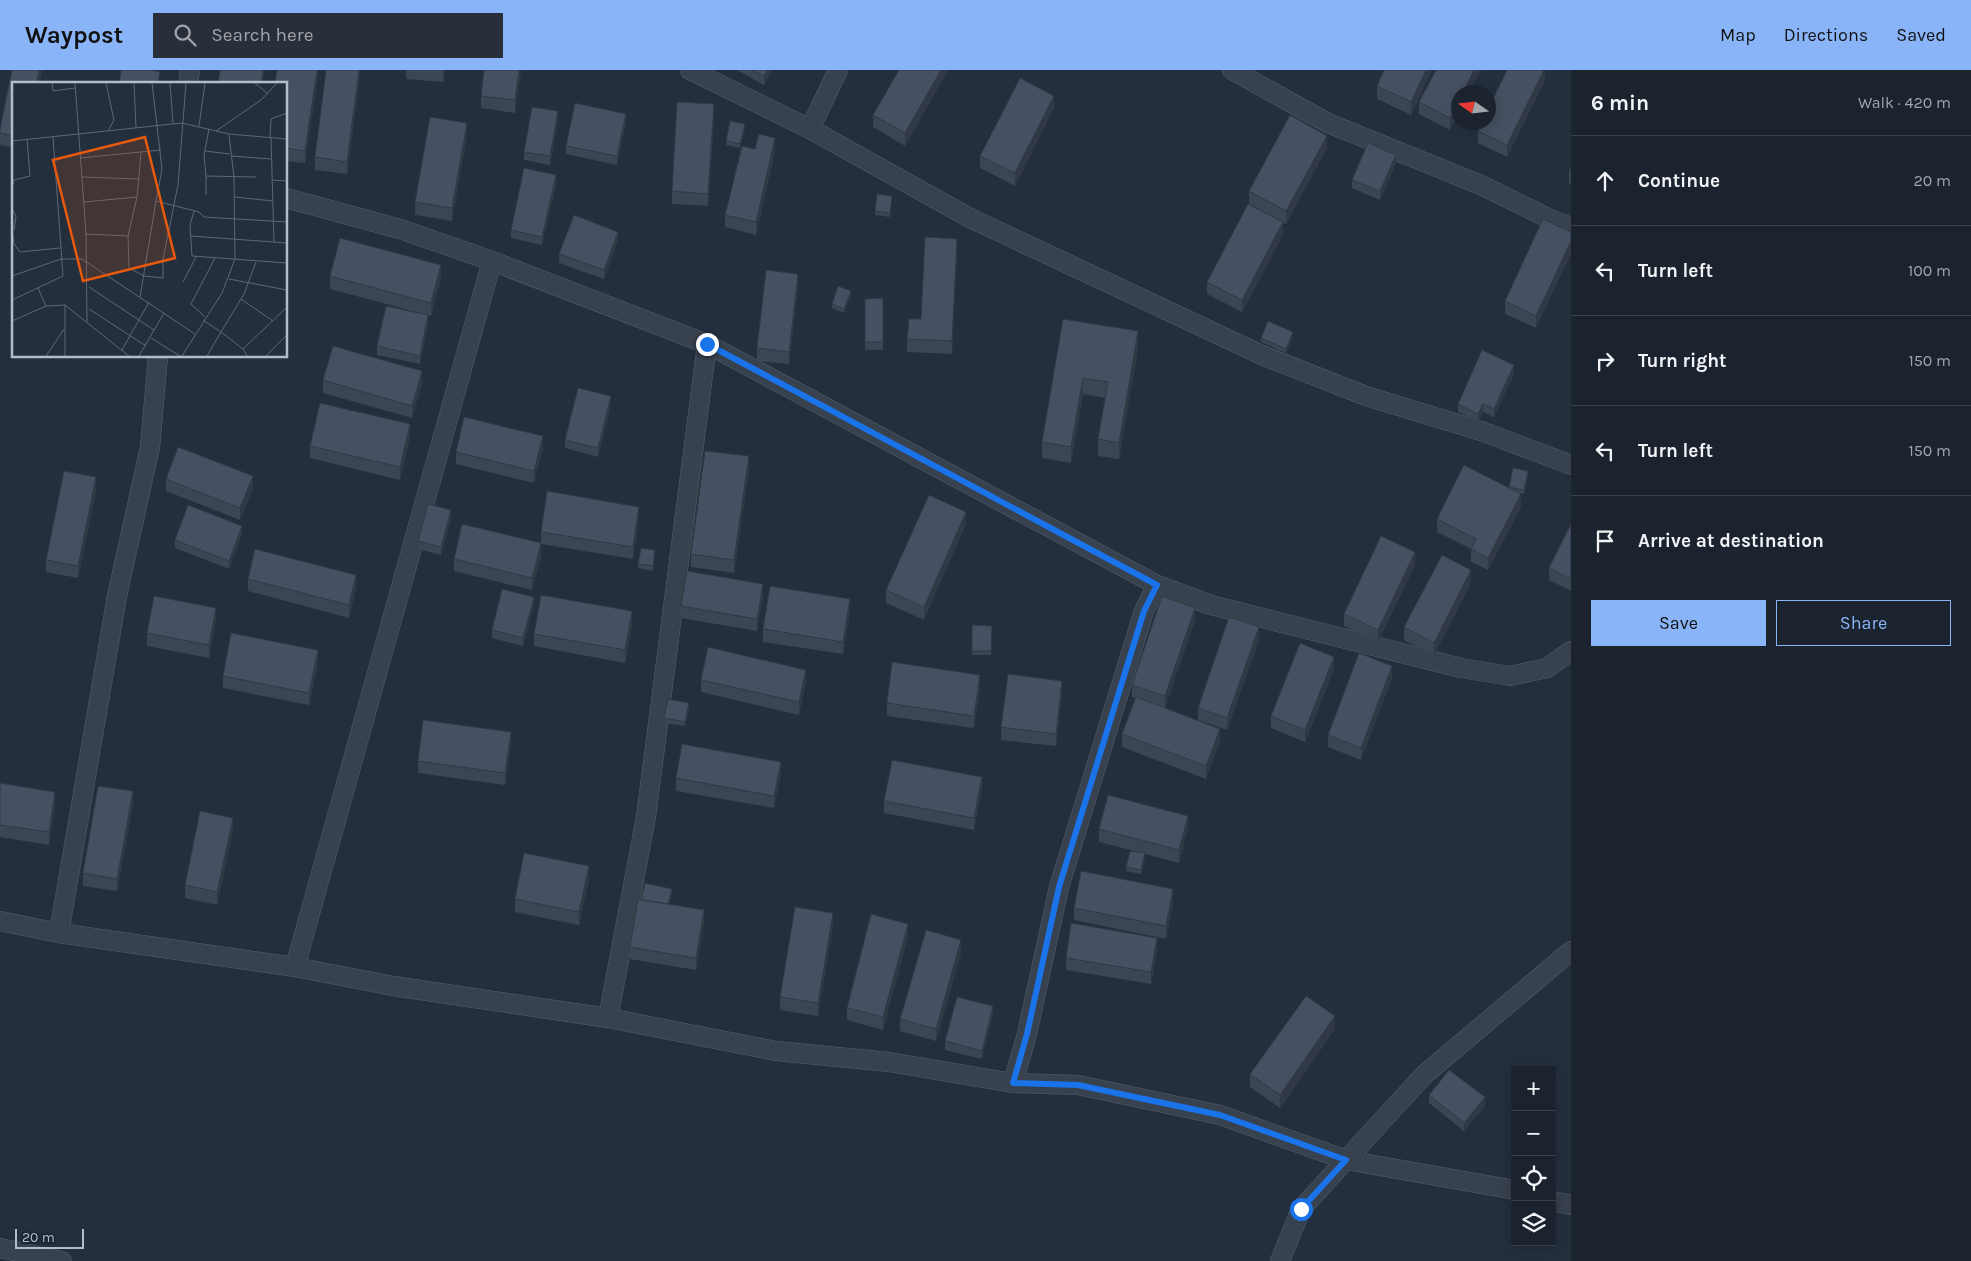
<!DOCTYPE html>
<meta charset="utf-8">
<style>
body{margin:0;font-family:Karla,sans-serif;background:#282f3a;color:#f1f3f6}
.controls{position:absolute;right:15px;bottom:15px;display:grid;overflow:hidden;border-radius:0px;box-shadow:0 2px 12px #0003}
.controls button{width:45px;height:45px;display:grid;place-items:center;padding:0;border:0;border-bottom:1px solid #39404a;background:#1b232e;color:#f1f3f6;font:25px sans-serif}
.compass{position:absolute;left:1451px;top:15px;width:45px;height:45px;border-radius:50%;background:#1b232e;box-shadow:0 2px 12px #0003;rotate:284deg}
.scale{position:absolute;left:15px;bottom:12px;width:69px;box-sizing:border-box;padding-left:5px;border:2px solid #b4bcc9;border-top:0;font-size:14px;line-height:18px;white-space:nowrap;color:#b4bcc9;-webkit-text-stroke:4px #1d2633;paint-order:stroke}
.stop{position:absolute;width:15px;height:15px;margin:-11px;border:4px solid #1a73e8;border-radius:50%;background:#fff}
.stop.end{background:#1a73e8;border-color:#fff;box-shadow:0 1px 5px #0008}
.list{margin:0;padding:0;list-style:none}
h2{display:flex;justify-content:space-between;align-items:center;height:65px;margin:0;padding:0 20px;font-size:21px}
h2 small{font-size:16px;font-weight:400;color:#a0a4aa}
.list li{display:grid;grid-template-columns:32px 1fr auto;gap:15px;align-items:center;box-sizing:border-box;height:90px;padding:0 20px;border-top:1px solid #39404a}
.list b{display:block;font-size:19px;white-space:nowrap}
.list em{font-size:16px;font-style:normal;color:#a0a4aa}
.actions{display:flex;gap:10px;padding:15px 20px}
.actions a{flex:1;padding:11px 0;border:1px solid #8ab4f8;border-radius:0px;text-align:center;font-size:18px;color:#8ab4f8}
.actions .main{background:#8ab4f8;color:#111}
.icon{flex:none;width:28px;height:28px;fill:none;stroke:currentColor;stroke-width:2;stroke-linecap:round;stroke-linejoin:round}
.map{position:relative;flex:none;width:1571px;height:1191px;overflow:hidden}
header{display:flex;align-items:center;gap:30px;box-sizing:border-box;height:70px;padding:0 25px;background:#8ab4f8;color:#111}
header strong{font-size:24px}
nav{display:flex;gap:28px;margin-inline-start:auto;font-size:18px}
.search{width:350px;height:45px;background:#282f3a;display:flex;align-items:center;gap:12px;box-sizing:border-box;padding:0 18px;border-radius:0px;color:#a0a4aa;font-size:19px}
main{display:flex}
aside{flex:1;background:#1b232e}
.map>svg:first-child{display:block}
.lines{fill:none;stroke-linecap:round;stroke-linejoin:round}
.street-casing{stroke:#565f6c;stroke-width:20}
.street{stroke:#38414e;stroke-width:19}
.wall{fill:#3b4654}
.shaded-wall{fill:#303945}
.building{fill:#455162;stroke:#303945}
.route{stroke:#1a73e8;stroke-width:6}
.inset-road{fill:none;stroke:#5e6776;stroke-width:1}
.view{fill:#e8590c;fill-opacity:0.15;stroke:#e8590c;stroke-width:2.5}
.inset-edge{fill:none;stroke:#b4bcc9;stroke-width:2.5}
</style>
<header>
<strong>Waypost</strong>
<div class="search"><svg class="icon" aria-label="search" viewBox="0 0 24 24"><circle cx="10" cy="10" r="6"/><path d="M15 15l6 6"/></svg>Search here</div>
<nav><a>Map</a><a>Directions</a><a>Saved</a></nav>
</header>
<main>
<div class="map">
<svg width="1571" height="1191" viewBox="0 0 1571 1191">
<rect width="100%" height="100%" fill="#242f3e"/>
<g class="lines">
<g class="street-casing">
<path id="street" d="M690,0L810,59L838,0
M1232,0L1328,53L1481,115L1550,149L1571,157
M188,14L190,0
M810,59L970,148L1264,286L1366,326L1484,362L1571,395
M286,128L400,159L492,191L707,274L1157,515
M0,851L59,863L295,897L393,916L608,948L776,981L889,992L1013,1013
M59,863L117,526L150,377L158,286
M295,897L492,191
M608,948L646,747L707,274
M1515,1120L1346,1090L1220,1045L1078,1015L1013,1013L1027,964L1059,817L1144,541L1157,515L1211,535L1461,598L1510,606L1547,598L1571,581
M1552,1131L1571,1135
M0,1178L62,1191
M1280,1191L1301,1139L1425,1004L1571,881"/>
</g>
<use href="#street" class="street"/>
</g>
<path class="wall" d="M12,0H42L39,14H14V78L0,75V59Z
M318,0V5L305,93L286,91V14Z
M360,0V6L347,104L315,100V87Z
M406,0H445L443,12L406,9Z
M484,0H521L515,43L481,38V26Z
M737,0H772L764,15Z
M899,0H948L905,76L873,57V45Z
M1384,0H1432L1411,45L1377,29V16Z
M1436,0H1481L1469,22H1458V44L1450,60L1419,44V32Z
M1545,0V10L1507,87L1478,73V61Z
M1054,38L1015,116L980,98V86Z
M714,47L708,136L672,134V121Z
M558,50L550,95L524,90V82Z
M626,52L617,95L566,84V76Z
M745,58L740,78L726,75V71Z
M467,65L452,151L415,145V132Z
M1327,78L1286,154L1249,134V121Z
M755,79L775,81L756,165L725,157V145Z
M1396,93L1380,130L1352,118V110Z
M1571,97V114L1569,113V101Z
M556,114L542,175L511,168V160Z
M892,130L890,147L875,145V141Z
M1543,149L1536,258L1505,244V231Z
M1283,165L1242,242L1207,224V212Z
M618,170L604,209L559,193V184Z
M957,181L952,284L907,282V269L921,249Z
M330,206L441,208L431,246L330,219Z
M798,217L789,294L757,291V278Z
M851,225L844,243L832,238V234Z
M883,228V280H865V229Z
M1063,249L1138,278L1119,389L1098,386V369L1105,328L1083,324L1071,393L1042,388V372Z
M428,254L420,294L377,285V276Z
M1293,266L1286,283L1261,272V268Z
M1514,304L1494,347L1483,342L1478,352L1458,342V334Z
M323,310L422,313L412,348L323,323Z
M611,334L598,387L565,378V370Z
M410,367L400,410L310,388V376Z
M543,378L534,413L456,394V382Z
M749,399L734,503L691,497V484Z
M1528,405L1524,424L1517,423L1521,437L1488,500L1471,492V479L1437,462V449L1509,418V417Z
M166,409L253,418L240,450L166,421Z
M96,420L78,508L46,502V490Z
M451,449L441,485L418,479V471Z
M639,449L633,489L541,474V486L532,520L454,501V489L541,473V462Z
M966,454L924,550L886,533V520Z
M1571,454V521L1549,510V498Z
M242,464L229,499L175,478V470Z
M655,484L653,501L638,498V494Z
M1415,495L1378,572L1344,556V544Z
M248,509L356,518L349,548L248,521Z
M1471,513L1434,585L1404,570V557Z
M763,526L757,561L681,548V536Z
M534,535L523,576L492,568V560Z
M850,541L843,584L763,572V559Z
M216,550L209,588L147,576V563Z
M1195,550L1165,638L1220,671L1206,709L1122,677V664L1136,628L1132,627V615Z
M632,554L625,593L534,576V564Z
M972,555L992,556L991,585H972Z
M1259,570L1227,660L1198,650V638Z
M318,593L309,635L223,618V606Z
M1334,599L1305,672L1271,658V646Z
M1392,608L1361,690L1328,677V665Z
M701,610L806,612L799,645L701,622Z
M980,617L974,658L887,646V633Z
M1062,623L1056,676L1001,670V657Z
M689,638L685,656L664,653V648Z
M511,674L505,715L418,703V691Z
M781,704L774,738L676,721V708Z
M0,713L55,734L49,775L0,767Z
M982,719L974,760L884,743V731Z
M133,734L117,821L83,816V803Z
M1188,758L1179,793L1145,784V788L1141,804L1126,801V797L1142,783L1099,772V759Z
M233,760L217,835L185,828V815Z
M589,809L579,855L515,842V829Z
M672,823L669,834L704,853L696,900L630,889V877L641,830Z
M1173,832L1166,869L1074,850V838Z
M833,855L818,946L780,940V927Z
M908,866L883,960L847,950V938Z
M1157,880L1151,914L1066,900V888Z
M961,883L936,971L900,961V949Z
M993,944L982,989L945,980V971Z
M1335,959L1280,1038L1250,1017V1004Z
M1429,1025L1485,1036L1464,1061L1429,1033Z"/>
<path class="shaded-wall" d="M39,0H42L39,14H37Z
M263,0H265L263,14H261Z
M317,0H318V5L305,93V81Z
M359,0H360V6L347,104V92Z
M443,0H445L443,12Z
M519,0H521L515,43V30Z
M767,0H772L764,15V6Z
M941,0H948L905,76V63Z
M1426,0H1432L1411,45V32Z
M1474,0H1481L1469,22H1463Z
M1544,0H1545V10L1507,87V75Z
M1054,26V38L1015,116V103Z
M1458,31V44L1450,60V48Z
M714,34V47L708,136V124Z
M558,41V50L550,95V86Z
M626,44V52L617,95V86Z
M467,53V65L452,151V138Z
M745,54V58L740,78V74Z
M1327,66V78L1286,154V141Z
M775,68V81L756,165V152Z
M1396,85V93L1380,130V121Z
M556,105V114L542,175V167Z
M1283,152V165L1242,242V230Z
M618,162V170L604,209V200Z
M957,169V181L952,284V271Z
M1571,171V184L1536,258V246Z
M441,195V208L431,246V233Z
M798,204V217L789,294V282Z
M851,221V225L844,243V239Z
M428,245V254L420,294V286Z
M1138,261V278L1119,389V373Z
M1293,262V266L1286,283V279Z
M1514,295V304L1494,347V339Z
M422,301V313L412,348V336Z
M1083,308V324L1071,393V377Z
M611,326V334L598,387V378Z
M1483,334V342L1478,352V344Z
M410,354V367L400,410V397Z
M543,366V378L534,413V401Z
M749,386V399L734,503V490Z
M1528,401V405L1524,424V420Z
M253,406V418L240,450V438Z
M96,407V420L78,508V496Z
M1521,424V437L1488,500V488Z
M639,437V449L633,489V477Z
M451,440V449L441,485V477Z
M966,442V454L924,550V537Z
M242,456V464L229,499V491Z
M541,473V486L532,520V508Z
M1415,482V495L1378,572V560Z
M1471,500V513L1434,585V573Z
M356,505V518L349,548V535Z
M763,514V526L757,561V549Z
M534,527V535L523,576V568Z
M850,529V541L843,584V572Z
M216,538V550L209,588V575Z
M1195,538V550L1165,638V626Z
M632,541V554L625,593V580Z
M1259,557V570L1227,660V648Z
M318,580V593L309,635V623Z
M1334,587V599L1305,672V660Z
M1392,596V608L1361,690V678Z
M806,600V612L799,645V632Z
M980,605V617L974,658V646Z
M1062,611V623L1056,676V664Z
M689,633V638L685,656V652Z
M1220,659V671L1206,709V696Z
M511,662V674L505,715V703Z
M781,692V704L774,738V726Z
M982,707V719L974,760V748Z
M133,721V734L117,821V809Z
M55,722V734L49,775V762Z
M1188,746V758L1179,793V780Z
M233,748V760L217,835V822Z
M1145,783V788L1141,804V800Z
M589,796V809L579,855V842Z
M672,819V823L667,843V838Z
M1173,819V832L1166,869V856Z
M704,840V853L696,900V888Z
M833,843V855L818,946V933Z
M908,854V866L883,960V947Z
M1157,868V880L1151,914V902Z
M961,870V883L936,971V959Z
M993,936V944L982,989V981Z
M1335,946V959L1280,1038V1025Z
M1485,1027V1036L1464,1061V1053Z"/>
<path class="building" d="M12,0H39L37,14H14V66L0,63V59Z
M121,0H150L160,2L158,14H119Z
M220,0H263L261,14H218Z
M277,0H317L305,81L286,78V14H275Z
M326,0H359L347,92L315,87Z
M484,0H519L515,30L481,26Z
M753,0H767L764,6Z
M899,0H941L905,63L873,45Z
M1384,0H1426L1411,32L1377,16Z
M1436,0H1474L1463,22H1458V31L1450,48L1419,32Z
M1507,0H1544L1507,75L1478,61L1482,52H1488V39Z
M1020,8L1054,26L1015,103L980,86Z
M677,32L714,34L708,124L672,121Z
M575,33L626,44L617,86L566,76Z
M532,37L558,41L550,86L524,82Z
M1290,45L1327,66L1286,141L1249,121Z
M430,47L467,53L452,138L415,132Z
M730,51L745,54L740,74L726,71Z
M759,64L775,68L756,152L725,145L742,76L755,79Z
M1368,73L1396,85L1380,121L1352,110Z
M524,98L556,105L542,167L511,160Z
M877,124L892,126L890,143L875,141Z
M1248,134L1283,152L1242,230L1207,212Z
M574,145L618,162L604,200L559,184Z
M1543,149L1571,162V171L1536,246L1505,231Z
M925,167L957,169L952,271L907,269L909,249H921Z
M340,168L441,195L431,233L330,206Z
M766,200L798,204L789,282L757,278Z
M838,216L851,221L844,239L832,234Z
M883,228V272H865V229Z
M386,236L428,245L420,286L377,276Z
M1063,249L1138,261L1119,373L1098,369L1108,312L1083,308L1071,377L1042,372Z
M1268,251L1293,262L1286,279L1261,268Z
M333,276L422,301L412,336L323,310Z
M1482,280L1514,295L1494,339L1483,334L1478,344L1458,334Z
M578,318L611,326L598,378L565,370Z
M320,333L410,354L400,397L310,376Z
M464,347L543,366L534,401L456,382Z
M178,377L253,406L240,438L166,409Z
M705,381L749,386L734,490L691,484Z
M1464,395L1521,424L1488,488L1471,479L1476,469L1437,449Z
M1513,398L1528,401L1524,420L1509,417Z
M64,401L96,407L78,496L46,490Z
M547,421L639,437L633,477L541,462Z
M929,425L966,442L924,537L886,520Z
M428,434L451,440L441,477L418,471Z
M188,435L242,456L229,491L175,470Z
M462,454L541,473L532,508L454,489Z
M1571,454V509L1549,498Z
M1381,466L1415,482L1378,560L1344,544Z
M641,478L655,480L653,496L638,494Z
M255,479L356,505L349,535L248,509Z
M1442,485L1471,500L1434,573L1404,557Z
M687,501L763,514L757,549L681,536Z
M770,516L850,529L843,572L763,559Z
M502,519L534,527L523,568L492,560Z
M541,525L632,541L625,580L534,564Z
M154,526L216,538L209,575L147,563Z
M1162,526L1195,538L1165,626L1132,615Z
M1229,547L1259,557L1227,648L1198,638Z
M972,555L992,556L991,581H972Z
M231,563L318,580L309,623L223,606Z
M1300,573L1334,587L1305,660L1271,646Z
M708,577L806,600L799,632L701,610Z
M1359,583L1392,596L1361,678L1328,665Z
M892,592L980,605L974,646L887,633Z
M1008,604L1062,611L1056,664L1001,657Z
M1136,627L1220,659L1206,696L1122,664Z
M668,629L689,633L685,652L664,648Z
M423,650L511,662L505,703L418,691Z
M682,674L781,692L774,726L676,708Z
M892,690L982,707L974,748L884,731Z
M0,713L55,722L49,762L0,755Z
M98,716L133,721L117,809L83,803Z
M1108,725L1188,746L1179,780L1099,759Z
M200,741L233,748L217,822L185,815Z
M1130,781L1145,783L1141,800L1126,797Z
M524,783L589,796L579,842L515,829Z
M1081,801L1173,819L1166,856L1074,838Z
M645,813L672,819L668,834L641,830Z
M638,829L704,840L696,888L630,877Z
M795,837L833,843L818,933L780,927Z
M871,844L908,854L883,947L847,938Z
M1071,853L1157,868L1151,902L1066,888Z
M926,860L961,870L936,959L900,949Z
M1306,926L1335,946L1280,1025L1250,1004Z
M957,927L993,936L982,981L945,971Z
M1449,1000L1485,1027L1464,1053L1429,1025Z"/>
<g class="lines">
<path class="route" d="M707,274L1157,515L1144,541L1059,817L1027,964L1013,1013L1078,1015L1220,1045L1346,1090L1301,1139"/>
</g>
<g transform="translate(12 12)">
<rect width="275" height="275" fill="#242f3e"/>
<path class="inset-road" d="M40,1L41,9L63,6M63,1L74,152M94,1L102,38L96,49M122,1L124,46M140,1L150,87L144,119L187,130L192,135L275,140M158,1L161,41M243,1L256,12M187,44L193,1M204,49L249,18L265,1M258,55L259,37L275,31M259,56L262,160M0,59L170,41L217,52L275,57M193,69L218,72M219,74L259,77M68,76L149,68M194,94L192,73L197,47M70,95L128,97M260,98L275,99M0,105L2,98L18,94L15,57M194,113V94L244,95M223,115L261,119M72,120L125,115M0,127L4,134L2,148M182,129L178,143L180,174L275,181M0,146L2,162L8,170L48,166M116,154L125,115L129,71M179,154L275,161M0,194L49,177H70L183,252M217,197L275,208M171,200L184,175M77,205L142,248M26,206L34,224L53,223L117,274M128,215L144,119M229,217L261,239M0,218L51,194L41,55M53,223V274M77,227L134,264M193,235L179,222L203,176M191,238L209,250L195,274M0,239L34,224M75,240L74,152L116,154L117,186L132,194L151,196V177L166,103L174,1M139,256L168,274M231,267L209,250L232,212L244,180M110,268L137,220M34,274L52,247M127,274L152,231M170,274L210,211L223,177L222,95L217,53M235,274L231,267L275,225M254,274L275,253"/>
<path class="view" d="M133,55L163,176L71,199L41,78Z"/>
<rect width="275" height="275" class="inset-edge"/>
</g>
</svg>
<div class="controls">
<button>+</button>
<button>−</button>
<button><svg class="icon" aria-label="locate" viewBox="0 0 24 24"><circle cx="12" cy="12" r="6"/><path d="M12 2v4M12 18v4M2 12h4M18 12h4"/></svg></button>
<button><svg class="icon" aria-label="layers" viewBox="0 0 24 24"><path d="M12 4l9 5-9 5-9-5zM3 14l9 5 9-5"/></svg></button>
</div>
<svg class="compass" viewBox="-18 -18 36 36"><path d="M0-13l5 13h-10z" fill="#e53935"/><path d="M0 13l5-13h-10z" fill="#a0a4aa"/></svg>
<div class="scale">20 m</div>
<div class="stop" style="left:1301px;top:1139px"></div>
<div class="stop end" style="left:707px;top:274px"></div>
</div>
<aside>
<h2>6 min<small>Walk · 420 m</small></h2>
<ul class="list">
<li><svg class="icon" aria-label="ahead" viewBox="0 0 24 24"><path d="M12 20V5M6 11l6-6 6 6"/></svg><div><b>Continue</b></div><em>20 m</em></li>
<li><svg class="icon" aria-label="left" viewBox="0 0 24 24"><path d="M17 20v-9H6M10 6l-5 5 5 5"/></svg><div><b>Turn left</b></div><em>100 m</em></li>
<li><svg class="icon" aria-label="right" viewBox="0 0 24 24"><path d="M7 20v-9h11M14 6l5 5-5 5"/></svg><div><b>Turn right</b></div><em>150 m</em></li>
<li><svg class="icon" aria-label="left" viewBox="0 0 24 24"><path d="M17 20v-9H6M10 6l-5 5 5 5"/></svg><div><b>Turn left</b></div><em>150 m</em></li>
<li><svg class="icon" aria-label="arrive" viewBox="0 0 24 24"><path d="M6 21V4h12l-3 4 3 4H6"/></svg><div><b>Arrive at destination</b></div></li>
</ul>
<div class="actions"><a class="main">Save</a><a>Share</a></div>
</aside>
</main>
